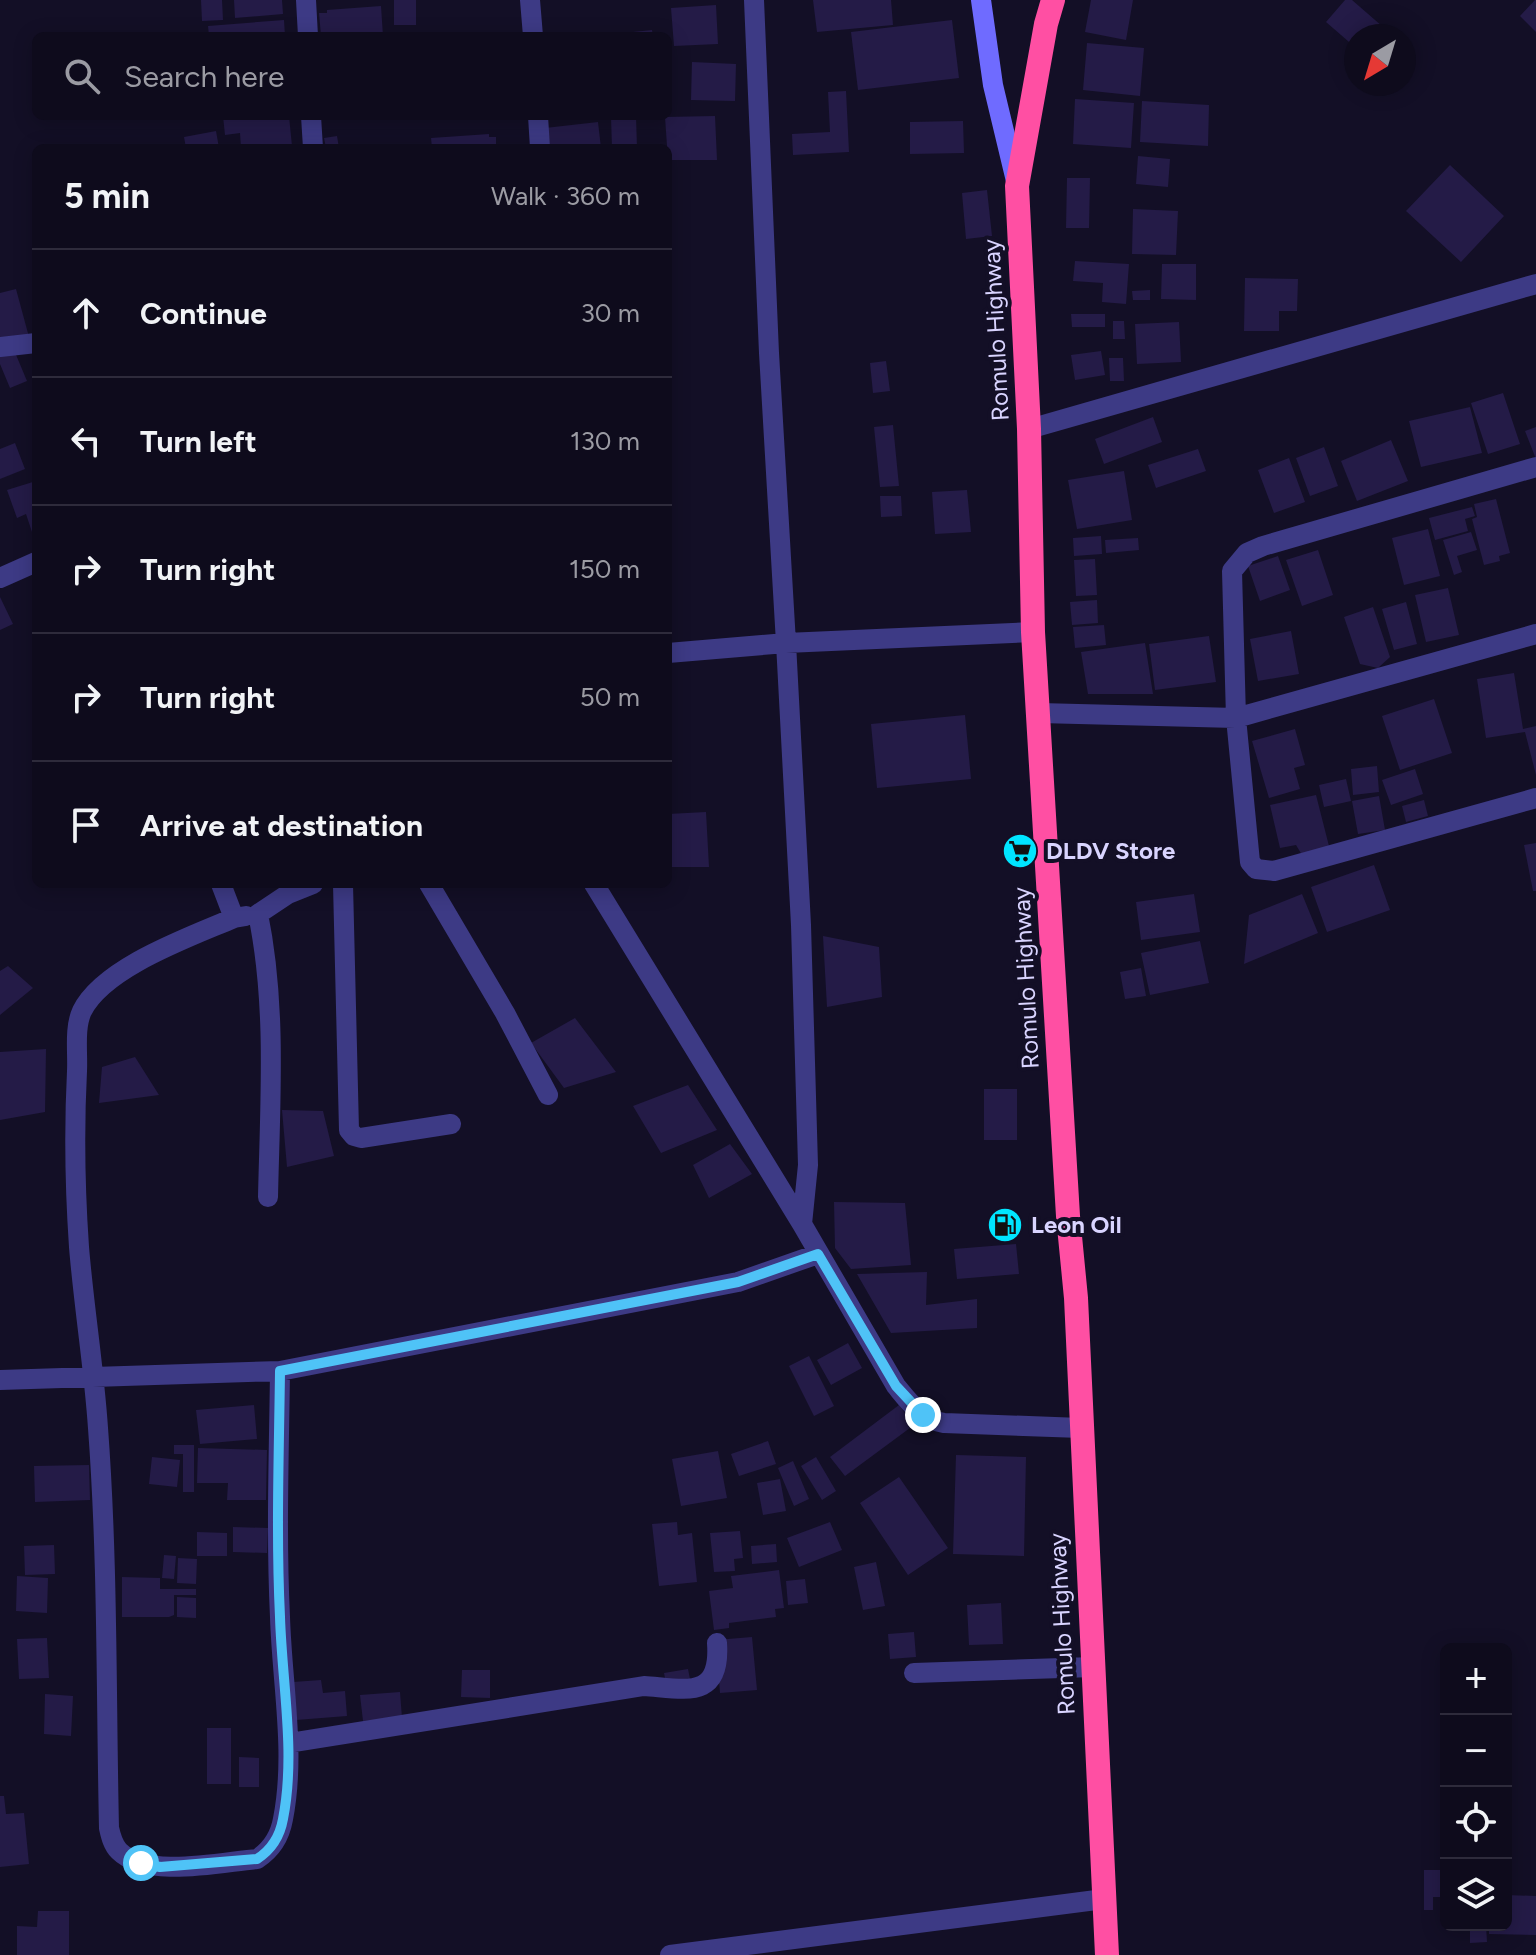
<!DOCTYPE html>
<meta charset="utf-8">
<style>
body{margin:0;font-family:Figtree,sans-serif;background:#1c1929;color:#f1f3f6}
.controls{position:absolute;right:24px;bottom:24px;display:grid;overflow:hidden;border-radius:12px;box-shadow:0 4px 20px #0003}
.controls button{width:72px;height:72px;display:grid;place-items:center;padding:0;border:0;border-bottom:2px solid #2e2b3b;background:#0e0b1c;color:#f1f3f6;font:40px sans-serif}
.compass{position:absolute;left:1344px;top:24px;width:72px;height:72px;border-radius:50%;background:#0e0b1c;box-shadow:0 4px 20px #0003;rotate:218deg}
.stop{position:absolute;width:24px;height:24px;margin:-18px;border:6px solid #4fc3f7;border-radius:50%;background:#fff}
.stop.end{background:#4fc3f7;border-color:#fff;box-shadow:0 2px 8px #0008}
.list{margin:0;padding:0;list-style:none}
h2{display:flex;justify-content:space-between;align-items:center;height:104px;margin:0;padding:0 32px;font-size:34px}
h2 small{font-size:26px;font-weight:400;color:#9b9ba3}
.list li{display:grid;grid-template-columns:52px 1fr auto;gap:24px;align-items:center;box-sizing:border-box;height:128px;padding:0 32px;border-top:2px solid #2e2b3b}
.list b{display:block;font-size:30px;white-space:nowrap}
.list em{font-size:26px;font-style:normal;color:#9b9ba3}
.icon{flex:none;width:44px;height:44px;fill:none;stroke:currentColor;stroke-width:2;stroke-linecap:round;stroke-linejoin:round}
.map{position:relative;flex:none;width:1536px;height:1955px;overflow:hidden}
.search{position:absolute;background:#0e0b1c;box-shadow:0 4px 20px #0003;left:32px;top:32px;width:640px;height:88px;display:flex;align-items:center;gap:20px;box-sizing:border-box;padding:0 28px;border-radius:12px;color:#9b9ba3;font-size:30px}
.panel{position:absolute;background:#0e0b1c;box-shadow:0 4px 20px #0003;left:32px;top:144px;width:640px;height:744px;border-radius:12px}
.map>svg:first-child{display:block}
.building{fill:#241b47}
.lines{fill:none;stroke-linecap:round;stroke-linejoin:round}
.street{stroke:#3d3a85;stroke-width:20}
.secondary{stroke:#6f6bff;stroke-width:20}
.highway{stroke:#ff4fa3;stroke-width:24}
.route{stroke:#4fc3f7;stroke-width:10}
.labels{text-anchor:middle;stroke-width:8;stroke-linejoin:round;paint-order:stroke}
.street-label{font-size:24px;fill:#d9d4ff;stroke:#130f26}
.poi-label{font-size:24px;font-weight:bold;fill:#d9d4ff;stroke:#130f26;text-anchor:start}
</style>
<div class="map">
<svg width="1536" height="1955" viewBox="0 0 1536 1955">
<rect width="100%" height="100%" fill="#130f26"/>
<path class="building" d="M201,0H222L223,20L202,21Z
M234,0H282L283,14L235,18Z
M394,0H416V25H394Z
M813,0H891L893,25L817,32Z
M1091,0H1133L1126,40L1085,32Z
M1345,0H1352L1390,33L1387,36H1356V48L1326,22Z
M1535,0H1536V32L1520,16Z
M716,5L718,44L674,46L671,8Z
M381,6L383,36H321L319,13H327V10Z
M284,20L285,36H209L208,26Z
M952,20L959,78L858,90L851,32Z
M652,30L653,36H633V32Z
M1087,43L1144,48L1140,96L1083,90Z
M692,62L736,64L735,101L691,100Z
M846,91L849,152L793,155L792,134L830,132L828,92Z
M1075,99L1134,103L1131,148L1073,144Z
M1142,101L1209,105L1208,146L1140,142Z
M223,116H289L292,146L241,148L240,133L225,135Z
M636,116L637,148H612L611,117Z
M715,116L717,160H668L665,117Z
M963,121L964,153L910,154V122Z
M598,122L601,148H547L545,128Z
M216,131L219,148H186L184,137Z
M489,134V137H496V148H432L431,138Z
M337,136L339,148H326L324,138Z
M1138,156L1170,159L1168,187L1136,184Z
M1450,165L1504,216L1461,262L1406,211Z
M1067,178H1090L1089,228H1066Z
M987,190L992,236L966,239L962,193Z
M1133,209L1178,211L1176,255L1132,254Z
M1075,261L1129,264L1126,304L1102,302L1103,283L1073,281Z
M1162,264H1196V300L1161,299Z
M1245,278L1298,279L1297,311H1279V331H1244Z
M16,289L29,337L0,340V293Z
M1150,290V300H1133L1132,291Z
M1071,314H1105V327H1072Z
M1113,321H1124L1125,339H1113Z
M1179,322L1181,362L1137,364L1135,324Z
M14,350L27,381L10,388L0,364V356Z
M1101,351L1105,375L1075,380L1071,355Z
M1109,358H1123L1124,381H1110Z
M886,361L890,391L873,393L870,363Z
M1503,393L1520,444L1488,454L1471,403Z
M1470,407L1482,453L1421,467L1409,421Z
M1153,417L1162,442L1104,464L1095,439Z
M893,425L899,486L880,487L874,427Z
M1536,427V459L1525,431Z
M1391,440L1408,481L1357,501L1341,461Z
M15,443L25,469L0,479V449Z
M1324,447L1338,486L1310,496L1296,458Z
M1198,449L1206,471L1156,488L1148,465Z
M1289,458L1305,502L1274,513L1258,470Z
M1124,471L1132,520L1077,529L1068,480Z
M36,481V530L32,532L26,514L17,518L7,490Z
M967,490L971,532L935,534L932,492Z
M880,496H901L902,516L881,517Z
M1496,499L1510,553L1499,556L1500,561L1484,565L1472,519L1477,517L1474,504Z
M1472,507L1475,516L1465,519L1468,531L1435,540L1429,518Z
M1428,529L1440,576L1404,585L1392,538Z
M1471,532L1477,550L1457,556L1462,572L1454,575L1443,540Z
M1101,536L1102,554L1074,556L1073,538Z
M1138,538L1139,550L1106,553L1105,540Z
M1318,550L1333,595L1302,606L1286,560Z
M1278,556L1290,590L1260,601L1248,566Z
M1095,559L1097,595L1076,596L1074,560Z
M1448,588L1459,635L1426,642L1415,595Z
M0,597L13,624L0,630Z
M1097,600L1098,623L1072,625L1070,602Z
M1406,602L1417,644L1394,650L1382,609Z
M1373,607L1390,657L1378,668L1360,664L1344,617Z
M1104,625L1106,645L1075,648L1073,627Z
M1291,631L1299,674L1258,681L1250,639Z
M1209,636L1216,682L1155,690L1149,644Z
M1145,643L1153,694H1088L1081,652Z
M1514,673L1523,729L1536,726V775L1525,732L1486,738L1477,679Z
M1434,699L1452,753L1400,770L1382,716Z
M965,715L971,779L877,788L871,724Z
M1295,729L1305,765L1294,768L1300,789L1269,798L1252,741Z
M1377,766L1379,792L1353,795L1351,769Z
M1415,769L1423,794L1391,805L1382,780Z
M1346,779L1351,801L1324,807L1319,785Z
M1316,795L1330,850L1302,855L1296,845L1280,848L1270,805Z
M1379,796L1385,830L1358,834L1352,801Z
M1424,800L1428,816L1406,822L1402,806Z
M706,812L709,867H668V814Z
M1536,843V891H1533L1524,845Z
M1374,865L1390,910L1327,932L1311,887Z
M1194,894L1200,932L1141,940L1136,902Z
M1302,894L1318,933L1244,964L1249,915Z
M823,936L879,947L882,997L827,1007Z
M1200,941L1209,983L1150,995L1141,953Z
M8,966L33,988L0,1015V971Z
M1141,968L1146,996L1125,999L1120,972Z
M575,1018L616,1072L564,1088L531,1043Z
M46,1049L45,1112L0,1120V1052Z
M135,1057L159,1095L99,1103L102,1067Z
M688,1085L717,1130L661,1153L633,1106Z
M984,1089H1017V1140H984Z
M282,1110L323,1111L334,1156L287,1167Z
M730,1144L752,1174L709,1198L693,1165Z
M834,1202L905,1203L911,1265L851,1269L835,1248Z
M1016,1244L1019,1274L957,1279L954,1249Z
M927,1272L926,1305L977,1299V1328L891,1333L857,1274Z
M848,1343L862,1368L831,1385L817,1360Z
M809,1356L834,1406L814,1416L789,1366Z
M254,1405L257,1439L200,1444L196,1410Z
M899,1405L914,1425L845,1476L830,1457Z
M768,1441L776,1464L739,1476L731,1454Z
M174,1445H194V1492H183V1454H174Z
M198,1448L267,1450L266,1500H227L228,1483H197Z
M718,1451L727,1498L681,1506L672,1459Z
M956,1455L1026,1457L1024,1556L953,1554Z
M152,1457L180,1460L177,1487L149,1484Z
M816,1457L836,1491L822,1500L801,1466Z
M793,1461L809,1499L794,1506L778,1468Z
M89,1465L90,1500L35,1502L34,1466Z
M899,1477L948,1548L908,1575L860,1503Z
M780,1479L786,1511L763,1515L757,1483Z
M677,1522L678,1535L692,1533L697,1582L659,1586L652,1524Z
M830,1522L842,1550L799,1567L787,1538Z
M233,1527L268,1528L267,1553L233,1552Z
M740,1531L743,1558L734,1559L735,1571L714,1572L710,1533Z
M197,1532L227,1533V1556H197Z
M776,1544L777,1562L752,1564L751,1546Z
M54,1545L55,1574L25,1575L24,1546Z
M164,1555L176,1556L174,1579L162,1578Z
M178,1558L197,1559L196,1584L177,1583Z
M876,1562L885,1606L863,1610L854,1567Z
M779,1570L784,1608L775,1609L776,1617L729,1623V1628L714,1630L709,1591L733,1588L731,1576Z
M17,1576L48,1578L47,1613L16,1611Z
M122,1577L160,1578V1589H196V1595H174V1615L169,1617H122Z
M805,1579L808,1603L788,1605L786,1581Z
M177,1597L196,1598V1618L177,1617Z
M1001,1603L1003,1644L969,1645L967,1605Z
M914,1632L916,1657L890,1659L888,1634Z
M752,1637L757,1690L720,1693L716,1640Z
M47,1638L49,1678L19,1679L17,1639Z
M688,1669L693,1694L669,1698L664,1673Z
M462,1670H490V1698L461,1697Z
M321,1680L323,1693L345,1691L347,1716L296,1720L293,1682Z
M400,1692L402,1718L363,1721L360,1695Z
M45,1694L73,1696L71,1736L44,1734Z
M207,1728H231V1784H207Z
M239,1757L259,1758V1787H239Z
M0,1796H4L6,1814L24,1813L29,1864L0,1867Z
M1424,1870H1446V1897H1433V1910H1424Z
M1506,1895L1536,1896V1935L1489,1934V1925H1506Z
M38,1911H69V1955H17V1926L37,1927Z
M1470,1925H1486L1487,1942L1470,1943Z"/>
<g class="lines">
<path class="street" d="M306,0L308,36
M530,0L533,36
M311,116L313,148
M538,116L540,148
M0,347L36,343
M1029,429L1536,284
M1536,467L1263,546L1247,553L1232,571L1236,718L1250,862L1256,869L1274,871L1536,798
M0,578L36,562
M668,653L786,643L769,353L754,0
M1039,713L1236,718L1536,634
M221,884L234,918L246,916
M343,884L349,1130L354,1136L361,1138L451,1124
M429,884L505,1013L548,1095
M594,884L802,1224L896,1386C910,1403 922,1420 944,1423L1081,1428
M234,918C190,937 104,967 82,1011C74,1028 78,1053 77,1071C74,1130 75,1189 79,1247C84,1308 94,1368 98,1428C108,1561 106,1695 109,1828C111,1837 113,1845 119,1851C147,1879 221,1862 257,1859C271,1850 280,1836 283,1819C296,1753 282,1684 280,1617C276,1535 279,1453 280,1371
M268,1197C270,1103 277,1006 258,914L288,894L313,884
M802,1224L808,1165L801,925L786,643L1033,632
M0,1380L280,1371L738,1282L818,1254
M914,1673L1093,1667
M289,1743L644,1686C686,1689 721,1700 717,1643
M670,1955L1104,1899"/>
<path class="secondary" d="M981,0L993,85L1016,181"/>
<path class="highway" d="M1053,0L1046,24L1017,186L1029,429L1033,632L1068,1216L1076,1298L1107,1955"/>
</g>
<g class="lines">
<path class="route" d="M141,1863L160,1867L257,1859C271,1850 280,1836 283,1819C296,1753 282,1684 280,1617C276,1535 279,1453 280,1371L738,1282L818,1254L896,1386L923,1415"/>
</g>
<defs>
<g id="supermarket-disc" transform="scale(1.8)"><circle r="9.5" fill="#00e5ff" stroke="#130f26"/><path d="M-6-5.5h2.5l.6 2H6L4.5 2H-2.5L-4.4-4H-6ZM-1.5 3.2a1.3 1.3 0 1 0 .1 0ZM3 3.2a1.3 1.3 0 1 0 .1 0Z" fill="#111"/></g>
<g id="fuel-disc" transform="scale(1.8)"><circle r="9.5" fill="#00e5ff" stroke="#130f26"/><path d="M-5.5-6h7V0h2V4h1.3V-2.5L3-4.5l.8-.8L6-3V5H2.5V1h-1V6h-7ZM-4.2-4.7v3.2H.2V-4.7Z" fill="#111"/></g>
</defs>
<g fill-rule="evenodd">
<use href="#supermarket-disc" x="1020" y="851"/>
<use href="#fuel-disc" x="1005" y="1225"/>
</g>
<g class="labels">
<g class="street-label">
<text transform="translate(996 330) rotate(-93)" y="8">Romulo Highway</text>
<text transform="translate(1026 978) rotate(-93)" y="8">Romulo Highway</text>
<text transform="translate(1062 1624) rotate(-93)" y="8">Romulo Highway</text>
</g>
<g class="poi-label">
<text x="1046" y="859">DLDV Store</text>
<text x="1031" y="1233">Leon Oil</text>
</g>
</g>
</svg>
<div class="controls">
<button>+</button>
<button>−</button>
<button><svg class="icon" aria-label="locate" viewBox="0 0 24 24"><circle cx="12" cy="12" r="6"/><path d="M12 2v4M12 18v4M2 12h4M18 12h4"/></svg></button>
<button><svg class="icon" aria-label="layers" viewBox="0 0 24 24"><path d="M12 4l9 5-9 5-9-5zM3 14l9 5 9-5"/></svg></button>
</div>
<svg class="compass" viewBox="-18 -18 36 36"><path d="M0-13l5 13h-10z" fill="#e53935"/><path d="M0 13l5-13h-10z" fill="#9b9ba3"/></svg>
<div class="stop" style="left:141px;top:1863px"></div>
<div class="stop end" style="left:923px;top:1415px"></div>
<div class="search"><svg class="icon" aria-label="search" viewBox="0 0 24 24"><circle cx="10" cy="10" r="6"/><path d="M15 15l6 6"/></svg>Search here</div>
<section class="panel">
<h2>5 min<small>Walk · 360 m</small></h2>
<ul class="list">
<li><svg class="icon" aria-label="ahead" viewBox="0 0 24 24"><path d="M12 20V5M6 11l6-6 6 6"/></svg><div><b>Continue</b></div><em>30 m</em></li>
<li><svg class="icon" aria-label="left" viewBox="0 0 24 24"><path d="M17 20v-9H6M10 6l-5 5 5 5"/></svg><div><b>Turn left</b></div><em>130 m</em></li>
<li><svg class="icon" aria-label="right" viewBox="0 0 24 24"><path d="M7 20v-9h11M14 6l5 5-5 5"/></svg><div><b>Turn right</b></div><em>150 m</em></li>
<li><svg class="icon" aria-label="right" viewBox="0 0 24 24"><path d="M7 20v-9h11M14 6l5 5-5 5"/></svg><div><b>Turn right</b></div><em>50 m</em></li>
<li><svg class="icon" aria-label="arrive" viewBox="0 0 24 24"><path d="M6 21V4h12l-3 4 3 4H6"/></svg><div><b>Arrive at destination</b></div></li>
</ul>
</section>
</div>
